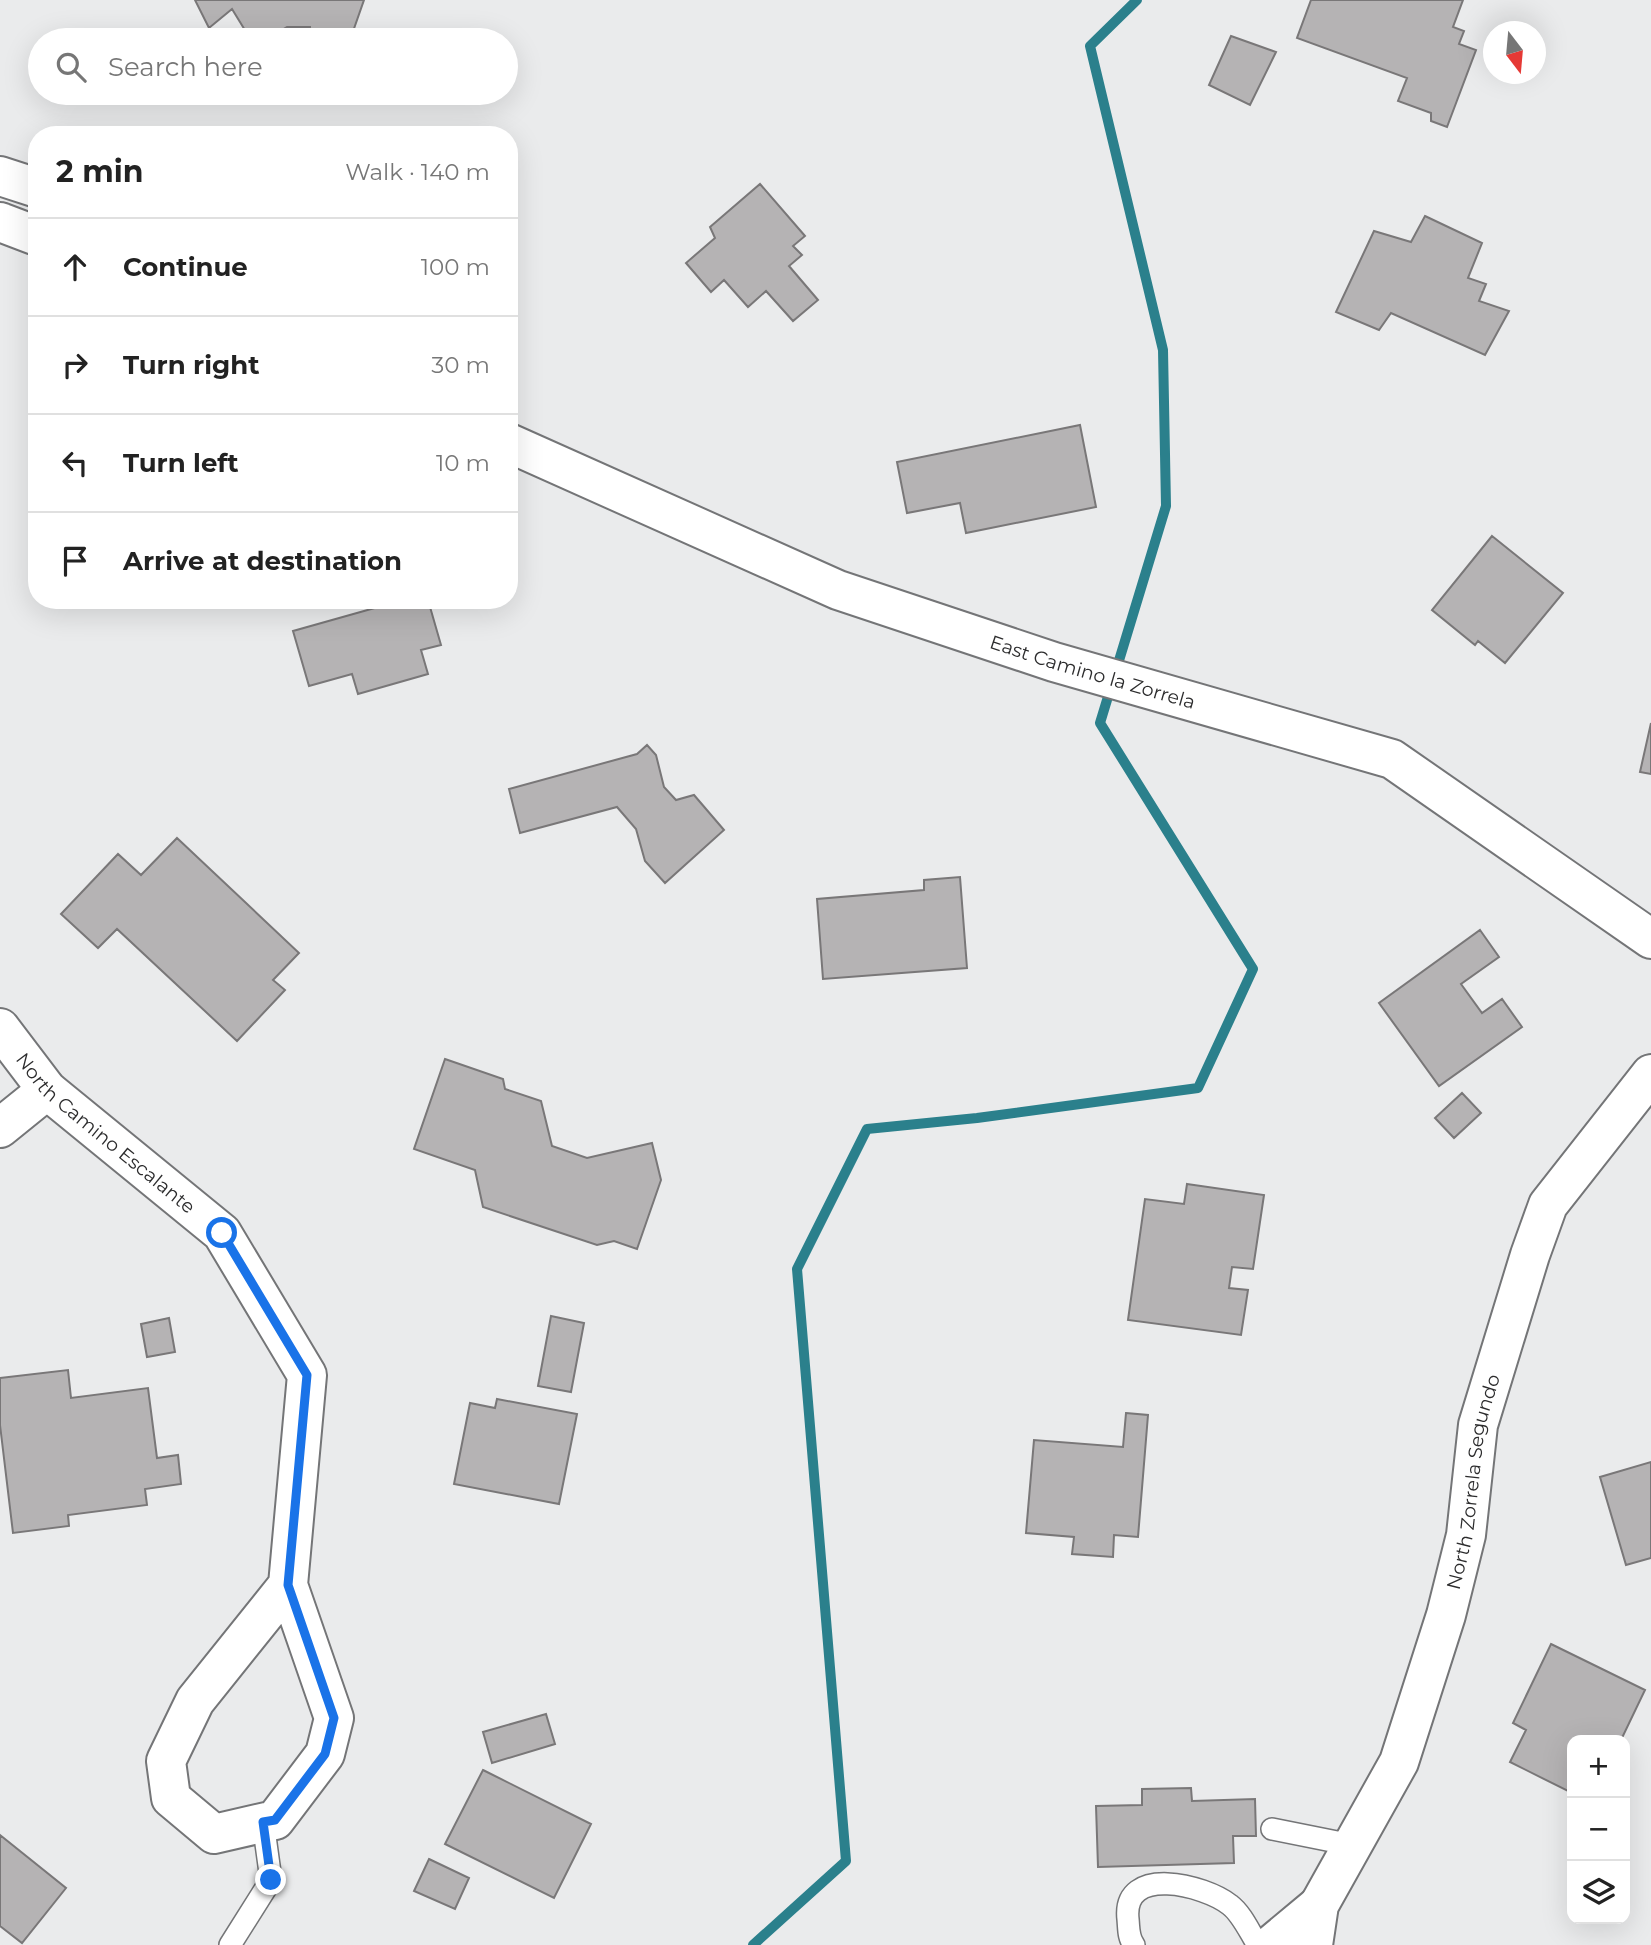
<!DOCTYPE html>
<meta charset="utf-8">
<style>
body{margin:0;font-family:Montserrat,sans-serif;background:#f6f6f6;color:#222}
.controls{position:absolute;right:21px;bottom:21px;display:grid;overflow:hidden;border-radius:14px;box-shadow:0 7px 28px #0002}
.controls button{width:63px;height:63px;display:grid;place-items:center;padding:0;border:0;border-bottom:2px solid #e0e0e0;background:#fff;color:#222;font:35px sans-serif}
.compass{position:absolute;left:1483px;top:21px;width:63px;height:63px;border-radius:50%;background:#fff;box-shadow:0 7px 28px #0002;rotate:164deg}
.stop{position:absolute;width:21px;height:21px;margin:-16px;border:5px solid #1a73e8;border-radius:50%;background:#fff}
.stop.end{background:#1a73e8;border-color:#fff;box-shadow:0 2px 7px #0008}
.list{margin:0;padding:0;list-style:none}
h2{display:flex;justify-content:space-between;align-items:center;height:91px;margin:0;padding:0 28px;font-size:30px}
h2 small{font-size:23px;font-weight:400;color:#767676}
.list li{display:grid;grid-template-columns:46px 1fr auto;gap:21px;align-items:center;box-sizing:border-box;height:98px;padding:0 28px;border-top:2px solid #e0e0e0}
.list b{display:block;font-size:26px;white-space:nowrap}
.list em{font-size:23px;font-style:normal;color:#767676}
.icon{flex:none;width:38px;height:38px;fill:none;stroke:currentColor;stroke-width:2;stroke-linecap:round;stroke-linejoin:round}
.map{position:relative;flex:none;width:1651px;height:1945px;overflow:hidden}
.search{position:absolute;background:#fff;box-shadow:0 7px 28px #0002;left:28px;top:28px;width:490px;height:77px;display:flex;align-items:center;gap:18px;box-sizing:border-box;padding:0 24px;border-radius:38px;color:#767676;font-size:26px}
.panel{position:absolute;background:#fff;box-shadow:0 7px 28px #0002;left:28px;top:126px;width:490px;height:483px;border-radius:28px}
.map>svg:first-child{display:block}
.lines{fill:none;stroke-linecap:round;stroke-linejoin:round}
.stream{stroke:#2b808c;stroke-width:10}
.building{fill:#b5b3b4;stroke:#797778;stroke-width:2}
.lane-casing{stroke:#747577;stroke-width:24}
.street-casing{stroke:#747577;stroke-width:42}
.lane{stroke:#fff;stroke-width:21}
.street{stroke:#fff;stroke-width:38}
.route{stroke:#1a73e8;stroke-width:9}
.labels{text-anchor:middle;stroke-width:7;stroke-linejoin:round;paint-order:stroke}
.street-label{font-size:19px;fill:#2c2c2d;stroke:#fff}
</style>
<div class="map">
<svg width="1651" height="1945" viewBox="0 0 1651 1945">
<rect width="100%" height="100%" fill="#eaebec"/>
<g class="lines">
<path class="stream" d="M753,1945L846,1861L797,1269L867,1129L977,1118L1198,1088L1253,969L1100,723L1166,506L1163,350L1090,46L1137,0"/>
</g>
<path class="building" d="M195,0H364L350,40H310V27H287L265,40H251L232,9L209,28Z
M1311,0H1463L1453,27L1464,31L1459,44L1476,50L1447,127L1431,121V113L1398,101L1407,78L1297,38Z
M1231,36L1276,52L1250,105L1209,85Z
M760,184L805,236L793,246L802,255L789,266L818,300L793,321L766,291L748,307L724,280L711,292L686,263L715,238L710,227Z
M1425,216L1482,243L1468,278L1486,284L1479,301L1509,311L1485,355L1391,313L1379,330L1336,312L1374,231L1411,242Z
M1080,425L1096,507L966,533L960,503L907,513L897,462Z
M1492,536L1563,593L1505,663L1478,641L1475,645L1432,610Z
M403,600H428L441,645L421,650L428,674L358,694L352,674L309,686L293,631Z
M1651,723V774L1640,772Z
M647,745L656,755L664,787L676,800L694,795L724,830L665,883L645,861L636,829L617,807L520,833L509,789L637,754Z
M177,838L299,953L273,980L285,990L237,1041L117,929L98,948L61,914L118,854L141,875Z
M960,877L967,968L823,979L817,899L924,890V880Z
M1480,930L1499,957L1461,984L1482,1013L1502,999L1522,1027L1439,1086L1379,1003Z
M445,1059L503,1079L505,1089L541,1101L552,1146L587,1158L652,1143L661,1180L637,1249L614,1241L597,1245L483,1207L475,1170L414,1149Z
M1462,1093L1481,1113L1454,1138L1435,1118Z
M1187,1184L1264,1195L1253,1269L1232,1267L1229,1288L1248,1290L1241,1335L1128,1320L1145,1199L1184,1204Z
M551,1316L584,1323L571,1392L538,1386Z
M169,1318L175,1352L147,1357L141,1324Z
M68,1370L71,1398L148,1388L157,1458L178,1455L181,1484L145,1489L147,1505L68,1515L69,1526L13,1533L0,1425V1378Z
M497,1399L577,1414L559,1504L454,1484L470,1403L495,1408Z
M1126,1413L1148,1415L1138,1537L1114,1535L1113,1557L1072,1554L1074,1537L1026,1533L1034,1440L1123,1447Z
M1651,1462V1558L1626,1565L1600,1477Z
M1551,1644L1645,1690L1621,1740H1572V1793L1510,1762L1526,1730L1513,1723Z
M546,1714L555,1744L492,1763L483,1732Z
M483,1770L591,1824L554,1898L445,1844Z
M1191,1788L1192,1801L1255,1799L1256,1836H1233L1234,1863L1098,1867L1096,1806L1142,1805V1789Z
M0,1835L66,1888L22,1943L0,1926Z
M429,1859L469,1878L455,1909L414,1891Z"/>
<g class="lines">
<g class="lane-casing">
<path id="lane" d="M1272,1829L1352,1845
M230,1945L271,1880L263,1822
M1134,1945C1128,1937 1129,1929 1128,1919C1122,1864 1205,1885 1230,1905C1242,1914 1250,1933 1258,1945"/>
</g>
<g class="street-casing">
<g id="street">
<path d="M0,176L37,188"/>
<path d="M0,222L37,236"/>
<path id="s1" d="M509,443L838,590L1054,662L1392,759L1651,939"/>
<path id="s2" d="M0,1028L47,1090L222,1233L307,1375L288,1585L334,1718L325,1754L275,1820L214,1834L171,1798L166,1761L195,1701L288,1585"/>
<path d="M0,1128L47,1090"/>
<path d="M1271,1945L1319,1905"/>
<path id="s3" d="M1313,1945L1319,1905L1399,1762L1446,1615L1466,1535L1478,1425L1530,1255L1548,1205L1651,1074"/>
</g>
</g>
<use href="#lane" class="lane"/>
<use href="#street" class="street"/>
</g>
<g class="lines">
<path class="route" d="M222,1233L307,1375L288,1585L334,1718L325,1754L275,1820L263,1822L271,1880"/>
</g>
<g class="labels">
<g class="street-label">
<text dy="7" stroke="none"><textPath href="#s1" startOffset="628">East Camino la Zorrela</textPath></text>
<text dy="7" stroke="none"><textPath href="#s2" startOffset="150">North Camino Escalante</textPath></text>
<text dy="7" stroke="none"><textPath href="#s3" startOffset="495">North Zorrela Segundo</textPath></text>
</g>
</g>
</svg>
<div class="controls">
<button>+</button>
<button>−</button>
<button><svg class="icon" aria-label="layers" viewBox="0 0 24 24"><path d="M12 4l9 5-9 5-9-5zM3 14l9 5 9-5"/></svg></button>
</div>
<svg class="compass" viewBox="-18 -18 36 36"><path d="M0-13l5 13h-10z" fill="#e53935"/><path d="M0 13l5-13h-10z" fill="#767676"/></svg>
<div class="stop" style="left:222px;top:1233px"></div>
<div class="stop end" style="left:271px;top:1880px"></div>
<div class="search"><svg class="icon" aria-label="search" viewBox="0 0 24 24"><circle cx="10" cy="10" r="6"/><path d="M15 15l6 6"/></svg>Search here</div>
<section class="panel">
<h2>2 min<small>Walk · 140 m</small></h2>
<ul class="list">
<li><svg class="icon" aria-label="ahead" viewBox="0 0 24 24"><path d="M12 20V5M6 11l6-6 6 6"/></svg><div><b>Continue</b></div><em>100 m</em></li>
<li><svg class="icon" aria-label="right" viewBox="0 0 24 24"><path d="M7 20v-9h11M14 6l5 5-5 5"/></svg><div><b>Turn right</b></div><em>30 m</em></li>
<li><svg class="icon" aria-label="left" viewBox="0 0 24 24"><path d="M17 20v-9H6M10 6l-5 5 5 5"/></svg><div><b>Turn left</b></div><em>10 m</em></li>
<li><svg class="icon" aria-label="arrive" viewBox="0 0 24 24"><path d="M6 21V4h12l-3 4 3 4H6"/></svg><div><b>Arrive at destination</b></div></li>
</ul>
</section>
</div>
